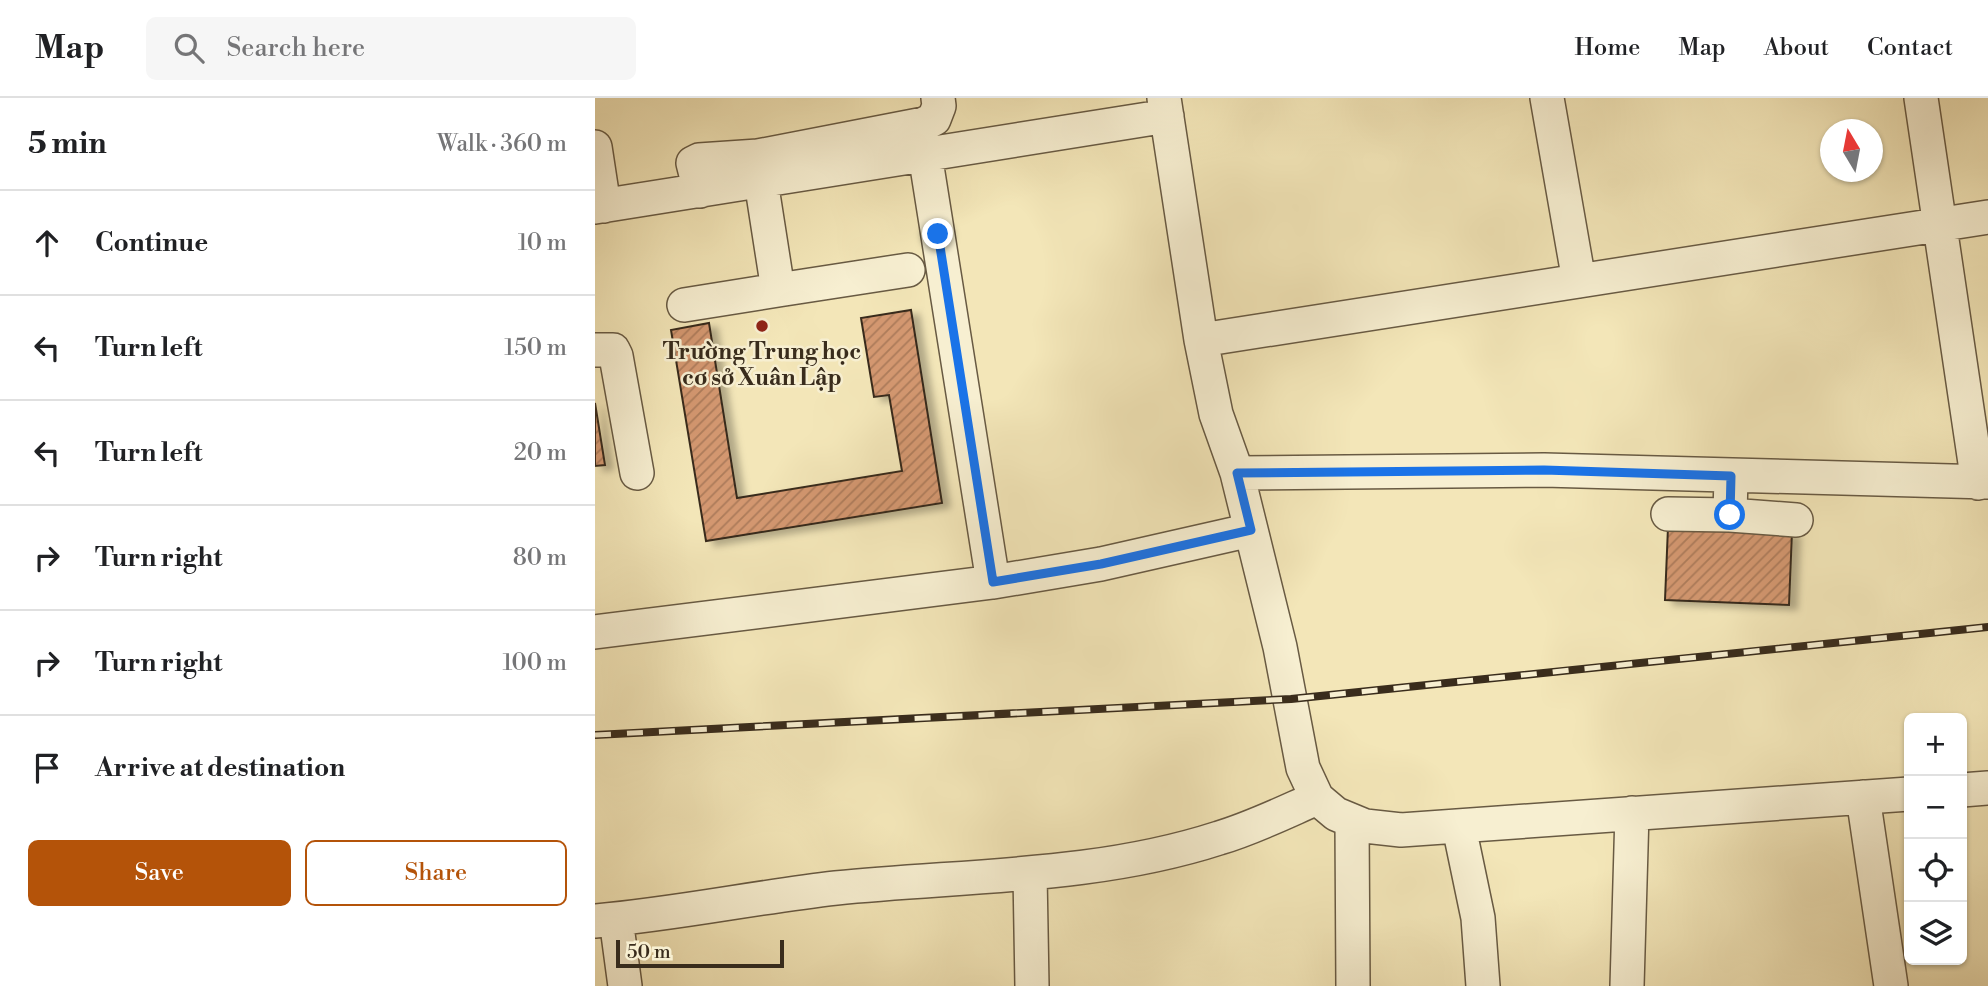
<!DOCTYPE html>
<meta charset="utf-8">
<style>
body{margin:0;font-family:"Libre Bodoni",serif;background:#f6f6f6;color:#202124}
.controls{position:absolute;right:21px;bottom:21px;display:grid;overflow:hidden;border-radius:10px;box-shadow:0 2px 5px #0004}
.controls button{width:63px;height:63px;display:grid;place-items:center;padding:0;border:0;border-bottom:2px solid #e0e0e0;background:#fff;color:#202124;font:35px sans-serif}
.compass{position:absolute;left:1225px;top:21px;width:63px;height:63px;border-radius:50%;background:#fff;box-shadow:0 2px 5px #0004;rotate:350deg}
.scale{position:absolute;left:21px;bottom:18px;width:168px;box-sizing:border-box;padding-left:7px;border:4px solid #392c1c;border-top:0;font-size:19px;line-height:24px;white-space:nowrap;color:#392c1c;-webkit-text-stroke:5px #f7efd1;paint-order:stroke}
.stop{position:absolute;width:21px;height:21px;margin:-16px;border:5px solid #1a73e8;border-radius:50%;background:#fff}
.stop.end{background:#1a73e8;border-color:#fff;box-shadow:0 2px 7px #0008}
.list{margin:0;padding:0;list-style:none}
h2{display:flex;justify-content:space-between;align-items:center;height:91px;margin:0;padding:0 28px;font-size:30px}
h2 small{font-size:23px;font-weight:400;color:#757577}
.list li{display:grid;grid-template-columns:46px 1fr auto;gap:21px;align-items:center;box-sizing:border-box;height:105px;padding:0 28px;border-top:2px solid #e0e0e0}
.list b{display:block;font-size:26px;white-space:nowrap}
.list em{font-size:23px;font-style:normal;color:#757577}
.actions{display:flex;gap:14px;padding:21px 28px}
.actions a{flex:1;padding:16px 0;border:2px solid #b45309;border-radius:10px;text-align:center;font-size:24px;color:#b45309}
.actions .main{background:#b45309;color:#fff}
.icon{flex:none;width:38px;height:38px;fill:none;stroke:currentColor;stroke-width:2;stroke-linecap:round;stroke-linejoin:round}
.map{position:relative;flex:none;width:1393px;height:888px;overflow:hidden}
header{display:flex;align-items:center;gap:42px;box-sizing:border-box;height:98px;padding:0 35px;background:#fff;border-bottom:2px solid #e0e0e0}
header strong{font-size:33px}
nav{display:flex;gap:38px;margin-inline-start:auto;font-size:24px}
.search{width:490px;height:63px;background:#f6f6f6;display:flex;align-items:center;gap:18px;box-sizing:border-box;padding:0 24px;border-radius:10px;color:#757577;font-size:26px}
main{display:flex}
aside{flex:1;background:#fff}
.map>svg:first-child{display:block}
.building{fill:url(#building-hatch);stroke:#392c1c;stroke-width:2;filter:url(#shadow)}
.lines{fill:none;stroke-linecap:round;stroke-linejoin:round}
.minor-casing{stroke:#685a43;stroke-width:36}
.minor{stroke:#f7efd1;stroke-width:33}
.rail-casing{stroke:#392c1c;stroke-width:8}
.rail{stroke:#f7efd1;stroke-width:5;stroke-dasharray:16;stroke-linecap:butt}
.route{stroke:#1a73e8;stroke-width:9}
.poi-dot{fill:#8f2418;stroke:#f7efd1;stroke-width:2.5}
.labels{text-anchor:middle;stroke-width:5;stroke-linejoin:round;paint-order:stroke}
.poi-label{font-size:23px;font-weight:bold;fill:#392c1c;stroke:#f7efd1}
</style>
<header>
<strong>Map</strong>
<div class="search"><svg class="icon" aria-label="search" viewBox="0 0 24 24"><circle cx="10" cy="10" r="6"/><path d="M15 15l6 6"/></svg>Search here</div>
<nav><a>Home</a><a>Map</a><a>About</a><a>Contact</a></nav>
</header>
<main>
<aside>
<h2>5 min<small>Walk · 360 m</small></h2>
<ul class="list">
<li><svg class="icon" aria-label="ahead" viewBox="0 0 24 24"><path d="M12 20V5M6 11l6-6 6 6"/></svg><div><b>Continue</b></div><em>10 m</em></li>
<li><svg class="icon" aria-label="left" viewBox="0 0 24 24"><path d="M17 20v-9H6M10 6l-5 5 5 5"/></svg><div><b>Turn left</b></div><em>150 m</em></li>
<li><svg class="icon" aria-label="left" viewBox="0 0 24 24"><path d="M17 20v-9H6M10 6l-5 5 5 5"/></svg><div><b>Turn left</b></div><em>20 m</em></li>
<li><svg class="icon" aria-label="right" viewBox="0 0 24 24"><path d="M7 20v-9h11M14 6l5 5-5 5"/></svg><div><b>Turn right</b></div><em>80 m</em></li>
<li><svg class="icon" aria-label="right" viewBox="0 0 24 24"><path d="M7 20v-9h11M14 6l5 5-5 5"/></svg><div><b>Turn right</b></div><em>100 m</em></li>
<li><svg class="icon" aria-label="arrive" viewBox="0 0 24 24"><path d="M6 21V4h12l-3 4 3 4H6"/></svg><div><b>Arrive at destination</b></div></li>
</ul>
<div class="actions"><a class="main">Save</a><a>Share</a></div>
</aside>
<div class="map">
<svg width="1393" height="888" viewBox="0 0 1393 888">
<defs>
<pattern id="building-hatch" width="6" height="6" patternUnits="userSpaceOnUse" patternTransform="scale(1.75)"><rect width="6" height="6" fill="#d3976f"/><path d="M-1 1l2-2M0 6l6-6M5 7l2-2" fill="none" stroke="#ac7b5a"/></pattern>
<filter id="shadow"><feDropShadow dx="8" dy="4.5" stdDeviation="3.5" flood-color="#0004"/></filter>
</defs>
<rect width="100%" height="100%" fill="#f3e6b8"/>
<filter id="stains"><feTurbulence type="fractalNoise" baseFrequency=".00286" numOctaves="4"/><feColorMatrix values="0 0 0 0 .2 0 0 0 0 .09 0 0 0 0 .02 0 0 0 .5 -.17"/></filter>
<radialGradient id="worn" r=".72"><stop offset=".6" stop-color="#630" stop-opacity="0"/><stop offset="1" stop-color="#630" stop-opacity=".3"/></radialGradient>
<path class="building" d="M316,212L347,405L111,443L76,232L114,225L142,400L307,373L294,297L279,299L266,220Z
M0,305L10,367L0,368Z
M1073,429L1197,434L1194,507L1070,502Z"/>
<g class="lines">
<g class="minor-casing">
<path id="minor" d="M569,0L606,242L621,316L642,375L685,549L708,670L722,700L741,716L770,728L806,732L1314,696
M952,0L984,183
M1326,0L1383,385
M0,49L9,108
M330,56L398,484
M166,83L183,192L313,172
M105,93L98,65L104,62L163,58L329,26L339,21L344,8L343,0
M0,109L572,18
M89,207L183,192
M606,242L1393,119
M0,252H18L21,258L42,375
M642,375L949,372L1393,384
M1073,416L1135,417L1136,378
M1135,417L1201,422
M0,534L398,484L506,466L656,432
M1367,692L1393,690
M1268,699L1296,888
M757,724L758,888
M864,729L883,820L888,888
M435,776L437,888
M21,821L30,888
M0,823C81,816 161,799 241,790C369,777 501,780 624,740C658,730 690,714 722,700
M1032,888L1037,715"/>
</g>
<use href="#minor" class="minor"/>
<g class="rail-casing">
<path id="rail" d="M0,637L696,601L1393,529"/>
</g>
<use href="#rail" class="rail"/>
</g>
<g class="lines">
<path class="route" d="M343,136L398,484L506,466L656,432L642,375L949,372L1136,378L1135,417"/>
</g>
<circle class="poi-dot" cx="167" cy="228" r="7"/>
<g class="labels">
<g class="poi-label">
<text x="167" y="261">Trường Trung học<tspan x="167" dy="26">cơ sở Xuân Lập</tspan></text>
</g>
</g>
<rect width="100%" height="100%" filter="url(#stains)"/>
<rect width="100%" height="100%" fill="url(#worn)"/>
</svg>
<div class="controls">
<button>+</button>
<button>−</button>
<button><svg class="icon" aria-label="locate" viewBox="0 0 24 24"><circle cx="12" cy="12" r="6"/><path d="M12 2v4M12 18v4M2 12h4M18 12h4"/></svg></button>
<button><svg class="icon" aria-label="layers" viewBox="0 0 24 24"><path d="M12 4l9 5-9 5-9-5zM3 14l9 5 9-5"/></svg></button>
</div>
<svg class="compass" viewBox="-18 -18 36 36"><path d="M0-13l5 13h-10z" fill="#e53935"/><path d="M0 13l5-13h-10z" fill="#757577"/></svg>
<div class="scale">50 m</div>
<div class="stop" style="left:1135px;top:417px"></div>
<div class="stop end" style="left:343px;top:136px"></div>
</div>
</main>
